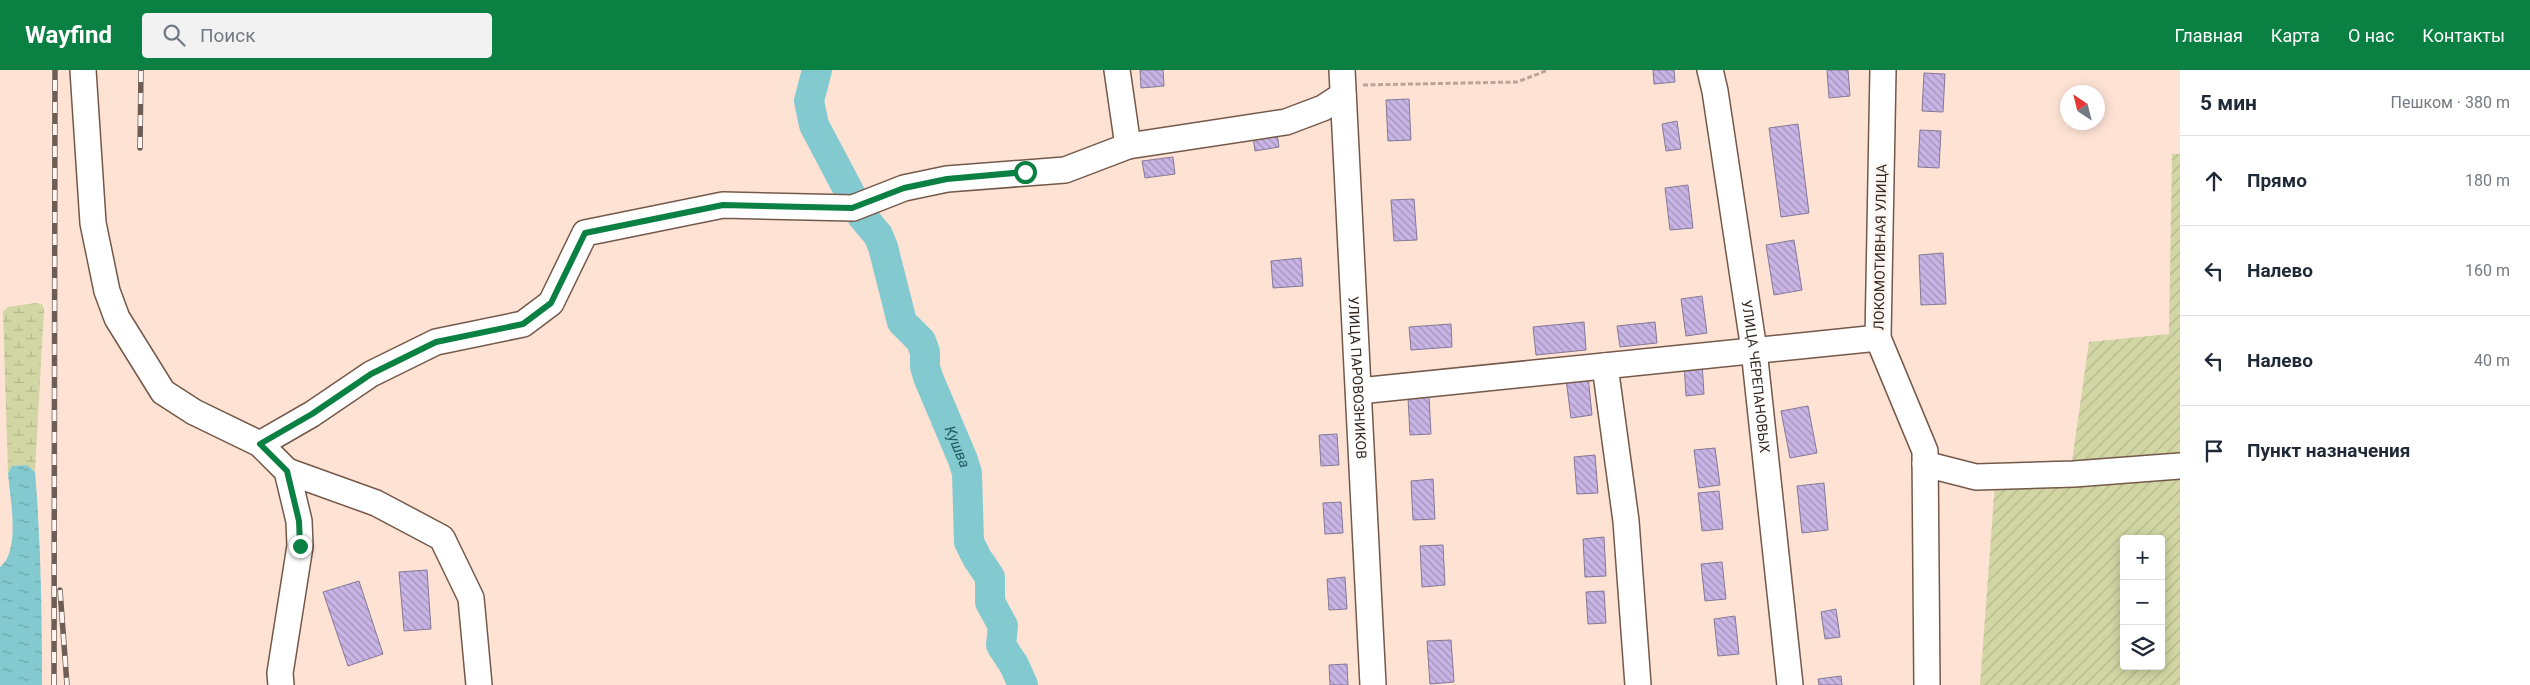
<!DOCTYPE html>
<html lang="ru">
<meta charset="utf-8">
<style>
body{margin:0;font-family:Roboto,sans-serif;background:#f2f2f3;color:#1f2937}
.controls{position:absolute;right:15px;bottom:15px;display:grid;overflow:hidden;border-radius:5px;box-shadow:0 2px 12px #0003}
.controls button{width:45px;height:45px;display:grid;place-items:center;padding:0;border:0;border-bottom:1px solid #e0e1e3;background:#fff;color:#1f2937;font:25px sans-serif}
.compass{position:absolute;left:2060px;top:15px;width:45px;height:45px;border-radius:50%;background:#fff;box-shadow:0 2px 12px #0003;rotate:325deg}
.stop{position:absolute;width:15px;height:15px;margin:-11px;border:4px solid #0b8043;border-radius:50%;background:#fff}
.stop.end{background:#0b8043;border-color:#fff;box-shadow:0 1px 5px #0008}
.list{margin:0;padding:0;list-style:none}
h2{display:flex;justify-content:space-between;align-items:center;height:65px;margin:0;padding:0 20px;font-size:21px}
h2 small{font-size:16px;font-weight:400;color:#747a83}
.list li{display:grid;grid-template-columns:32px 1fr auto;gap:15px;align-items:center;box-sizing:border-box;height:90px;padding:0 20px;border-top:1px solid #e0e1e3}
.list b{display:block;font-size:19px;white-space:nowrap}
.list em{font-size:16px;font-style:normal;color:#747a83}
.icon{flex:none;width:28px;height:28px;fill:none;stroke:currentColor;stroke-width:2;stroke-linecap:round;stroke-linejoin:round}
.map{position:relative;flex:none;width:2180px;height:615px;overflow:hidden}
header{display:flex;align-items:center;gap:30px;box-sizing:border-box;height:70px;padding:0 25px;background:#0b8043;color:#fff}
header strong{font-size:24px}
nav{display:flex;gap:28px;margin-inline-start:auto;font-size:18px}
.search{width:350px;height:45px;background:#f2f2f3;display:flex;align-items:center;gap:12px;box-sizing:border-box;padding:0 18px;border-radius:5px;color:#747a83;font-size:19px}
main{display:flex}
aside{flex:1;background:#fff}
.map>svg:first-child{display:block}
.wetland{fill:url(#wetland-marsh)}
.garden{fill:url(#garden-furrows);fill-rule:evenodd}
.water{fill:url(#water-ripples)}
.lines{fill:none;stroke-linecap:round;stroke-linejoin:round}
.river{stroke:#83cad0;stroke-width:30}
.building{fill:url(#building-back-hatch);stroke:#847995}
.minor-casing{stroke:#745849;stroke-width:28}
.path{stroke:#baa498;stroke-width:3;stroke-dasharray:5 2.5;stroke-linecap:butt}
.minor{stroke:#fff;stroke-width:25}
.rail-casing{stroke:#6d5d54;stroke-width:5.5}
.rail{stroke:#fcf5f1;stroke-width:4;stroke-dasharray:11;stroke-linecap:butt}
.route{stroke:#0b8043;stroke-width:6}
.labels{text-anchor:middle;stroke-width:5;stroke-linejoin:round;paint-order:stroke}
.street-label{font-size:14px;fill:#342821;stroke:#fcf5f1}
.water-label{font-size:15px;font-style:italic;fill:#215c62;stroke:#fcf5f1}
</style>
<header>
<strong>Wayfind</strong>
<div class="search"><svg class="icon" aria-label="search" viewBox="0 0 24 24"><circle cx="10" cy="10" r="6"/><path d="M15 15l6 6"/></svg>Поиск</div>
<nav><a>Главная</a><a>Карта</a><a>О нас</a><a>Контакты</a></nav>
</header>
<main>
<div class="map">
<svg width="2180" height="615" viewBox="0 0 2180 615">
<defs>
<pattern id="wetland-marsh" width="20" height="14" patternUnits="userSpaceOnUse" patternTransform="scale(1.25)"><rect width="20" height="14" fill="#d1d6a4"/><path d="M1 5h8M5 5V1M11 12h8M15 12V8" fill="none" stroke="#b4b88d"/></pattern>
<pattern id="garden-furrows" width="10" height="10" patternUnits="userSpaceOnUse" patternTransform="scale(1.25)"><rect width="10" height="10" fill="#d1d6a4"/><path d="M-1 1l2-2M0 10L10 0M9 11l2-2" fill="none" stroke="#b4b88d"/></pattern>
<pattern id="water-ripples" width="26" height="14" patternUnits="userSpaceOnUse" patternTransform="scale(1.25)"><rect width="26" height="14" fill="#83cad0"/><path d="M2 4q2-2 4 0t4 0M15 11q2-2 4 0t4 0" fill="none" stroke="#6ca4a8"/></pattern>
<pattern id="building-back-hatch" width="6" height="6" patternUnits="userSpaceOnUse" patternTransform="scale(1.25)"><rect width="6" height="6" fill="#c8b4e5"/><path d="M-1 5l2 2M0 0l6 6M5-1l2 2" fill="none" stroke="#a392b9"/></pattern>
</defs>
<rect width="100%" height="100%" fill="#fee3d5"/>
<path class="wetland" d="M36,233L42,234L44,240L35,402L27,395L12,396L8,403L3,242L8,237Z"/>
<path class="garden" d="M2172,84H2180V615H1980L1995,413L2072,391L2089,272L2169,264ZM2124,469H2161V596H2124Z"/>
<path class="water" d="M27,395L35,402C41,473 42,544 42,615H0V497C21,481 10,428 8,403L12,396Z"/>
<g class="lines">
<g class="river">
<path d="M817,0L809,31L814,55L852,127"/>
<path id="s1" d="M862,146L878,165L883,177L902,252L921,271L925,282V297L928,307L963,390L967,403L969,472L977,488L990,507V532L1003,556L1001,575L1014,595L1023,615"/>
</g>
</g>
<path class="building" d="M1140,0H1163L1164,16L1141,18Z
M1653,0H1674L1675,12L1654,14Z
M1827,0H1848L1850,26L1829,28Z
M1924,3L1945,4L1943,42L1922,41Z
M1409,29L1411,70L1388,71L1386,30Z
M1677,51L1681,79L1666,81L1662,54Z
M1798,54L1809,143L1781,147L1769,58Z
M1920,60L1941,61L1939,98L1918,97Z
M1277,63L1279,77L1255,81L1253,66Z
M1173,87L1175,104L1145,108L1142,91Z
M1688,115L1693,158L1670,160L1665,118Z
M1414,129L1417,170L1394,171L1391,130Z
M1794,170L1802,220L1774,225L1766,175Z
M1943,183L1946,234L1921,235L1919,185Z
M1301,188L1303,216L1273,218L1271,191Z
M1702,226L1707,263L1686,266L1681,229Z
M1584,252L1586,280L1536,285L1533,257Z
M1655,252L1657,273L1620,277L1617,256Z
M1451,254L1452,277L1411,280L1409,257Z
M1702,293L1704,324L1686,326L1684,294Z
M1588,306L1592,345L1571,348L1566,309Z
M1429,327L1431,364L1410,365L1408,328Z
M1808,336L1817,383L1790,388L1781,341Z
M1337,364L1339,395L1321,396L1319,365Z
M1715,378L1720,415L1699,418L1694,380Z
M1595,385L1598,423L1577,424L1574,387Z
M1433,409L1435,449L1413,450L1411,411Z
M1824,413L1828,460L1802,463L1797,416Z
M1719,421L1723,459L1702,461L1698,423Z
M1341,432L1343,463L1325,464L1323,433Z
M1604,467L1606,506L1585,507L1583,469Z
M1443,475L1445,515L1422,517L1420,476Z
M1722,492L1726,529L1705,531L1701,494Z
M427,500L431,559L404,561L399,502Z
M1345,507L1347,539L1329,540L1327,509Z
M359,511L383,584L348,596L323,522Z
M1604,521L1606,553L1588,554L1586,522Z
M1836,539L1840,567L1825,569L1821,542Z
M1735,546L1739,584L1718,586L1714,549Z
M1451,570L1454,612L1430,614L1427,571Z
M1347,594L1348,615H1330L1329,595Z
M1841,606L1842,615H1819L1818,609Z"/>
<g class="lines">
<g class="minor-casing">
<g id="minor">
<path d="M83,0L93,153L107,221L117,248L163,322L194,342L260,374L287,401L299,451L300,476L280,603L281,615"/>
<path d="M1117,0L1128,76"/>
<path id="s2" d="M1342,0L1373,615"/>
<path id="s3" d="M1710,0L1715,21L1754,280L1790,615"/>
<path d="M1883,0L1878,268L1925,381L1927,615"/>
<path d="M1605,296L1626,451L1638,615"/>
<path d="M1359,321L1878,268"/>
<path d="M260,374L312,344L371,304L436,272L523,254L551,233L585,163L723,135L853,138L904,118L947,109L1065,100L1128,76L1286,52L1323,38L1343,25"/>
<path d="M1925,394L1976,407L2074,404L2180,396"/>
<path d="M287,401L376,433L442,468L471,528L479,615"/>
</g>
</g>
<path class="path" d="M1363,15L1517,12L1548,0"/>
<use href="#minor" class="minor"/>
<g class="rail-casing">
<path id="rail" d="M140,78L141,0
M60,520L67,615
M54,615L55,0"/>
</g>
<use href="#rail" class="rail"/>
</g>
<g class="lines">
<path class="route" d="M300,476L299,451L287,401L260,374L312,344L371,304L436,272L523,254L551,233L585,163L723,135L852,138L904,118L947,109L1025,102"/>
</g>
<g class="labels">
<g class="street-label">
<text transform="translate(1880 177) rotate(-89)" y="5">ЛОКОМОТИВНАЯ УЛИЦА</text>
<text dy="5" stroke="none"><textPath href="#s2" startOffset="308">УЛИЦА ПАРОВОЗНИКОВ</textPath></text>
<text dy="5" stroke="none"><textPath href="#s3" startOffset="310">УЛИЦА ЧЕРЕПАНОВЫХ</textPath></text>
</g>
<g class="water-label">
<text dy="5" stroke="none"><textPath href="#s1" startOffset="255">Кушва</textPath></text>
</g>
</g>
</svg>
<div class="controls">
<button>+</button>
<button>−</button>
<button><svg class="icon" aria-label="layers" viewBox="0 0 24 24"><path d="M12 4l9 5-9 5-9-5zM3 14l9 5 9-5"/></svg></button>
</div>
<svg class="compass" viewBox="-18 -18 36 36"><path d="M0-13l5 13h-10z" fill="#e53935"/><path d="M0 13l5-13h-10z" fill="#747a83"/></svg>
<div class="stop" style="left:1025px;top:102px"></div>
<div class="stop end" style="left:300px;top:476px"></div>
</div>
<aside>
<h2>5 мин<small>Пешком · 380 m</small></h2>
<ul class="list">
<li><svg class="icon" aria-label="ahead" viewBox="0 0 24 24"><path d="M12 20V5M6 11l6-6 6 6"/></svg><div><b>Прямо</b></div><em>180 m</em></li>
<li><svg class="icon" aria-label="left" viewBox="0 0 24 24"><path d="M17 20v-9H6M10 6l-5 5 5 5"/></svg><div><b>Налево</b></div><em>160 m</em></li>
<li><svg class="icon" aria-label="left" viewBox="0 0 24 24"><path d="M17 20v-9H6M10 6l-5 5 5 5"/></svg><div><b>Налево</b></div><em>40 m</em></li>
<li><svg class="icon" aria-label="arrive" viewBox="0 0 24 24"><path d="M6 21V4h12l-3 4 3 4H6"/></svg><div><b>Пункт назначения</b></div></li>
</ul>
</aside>
</main>
